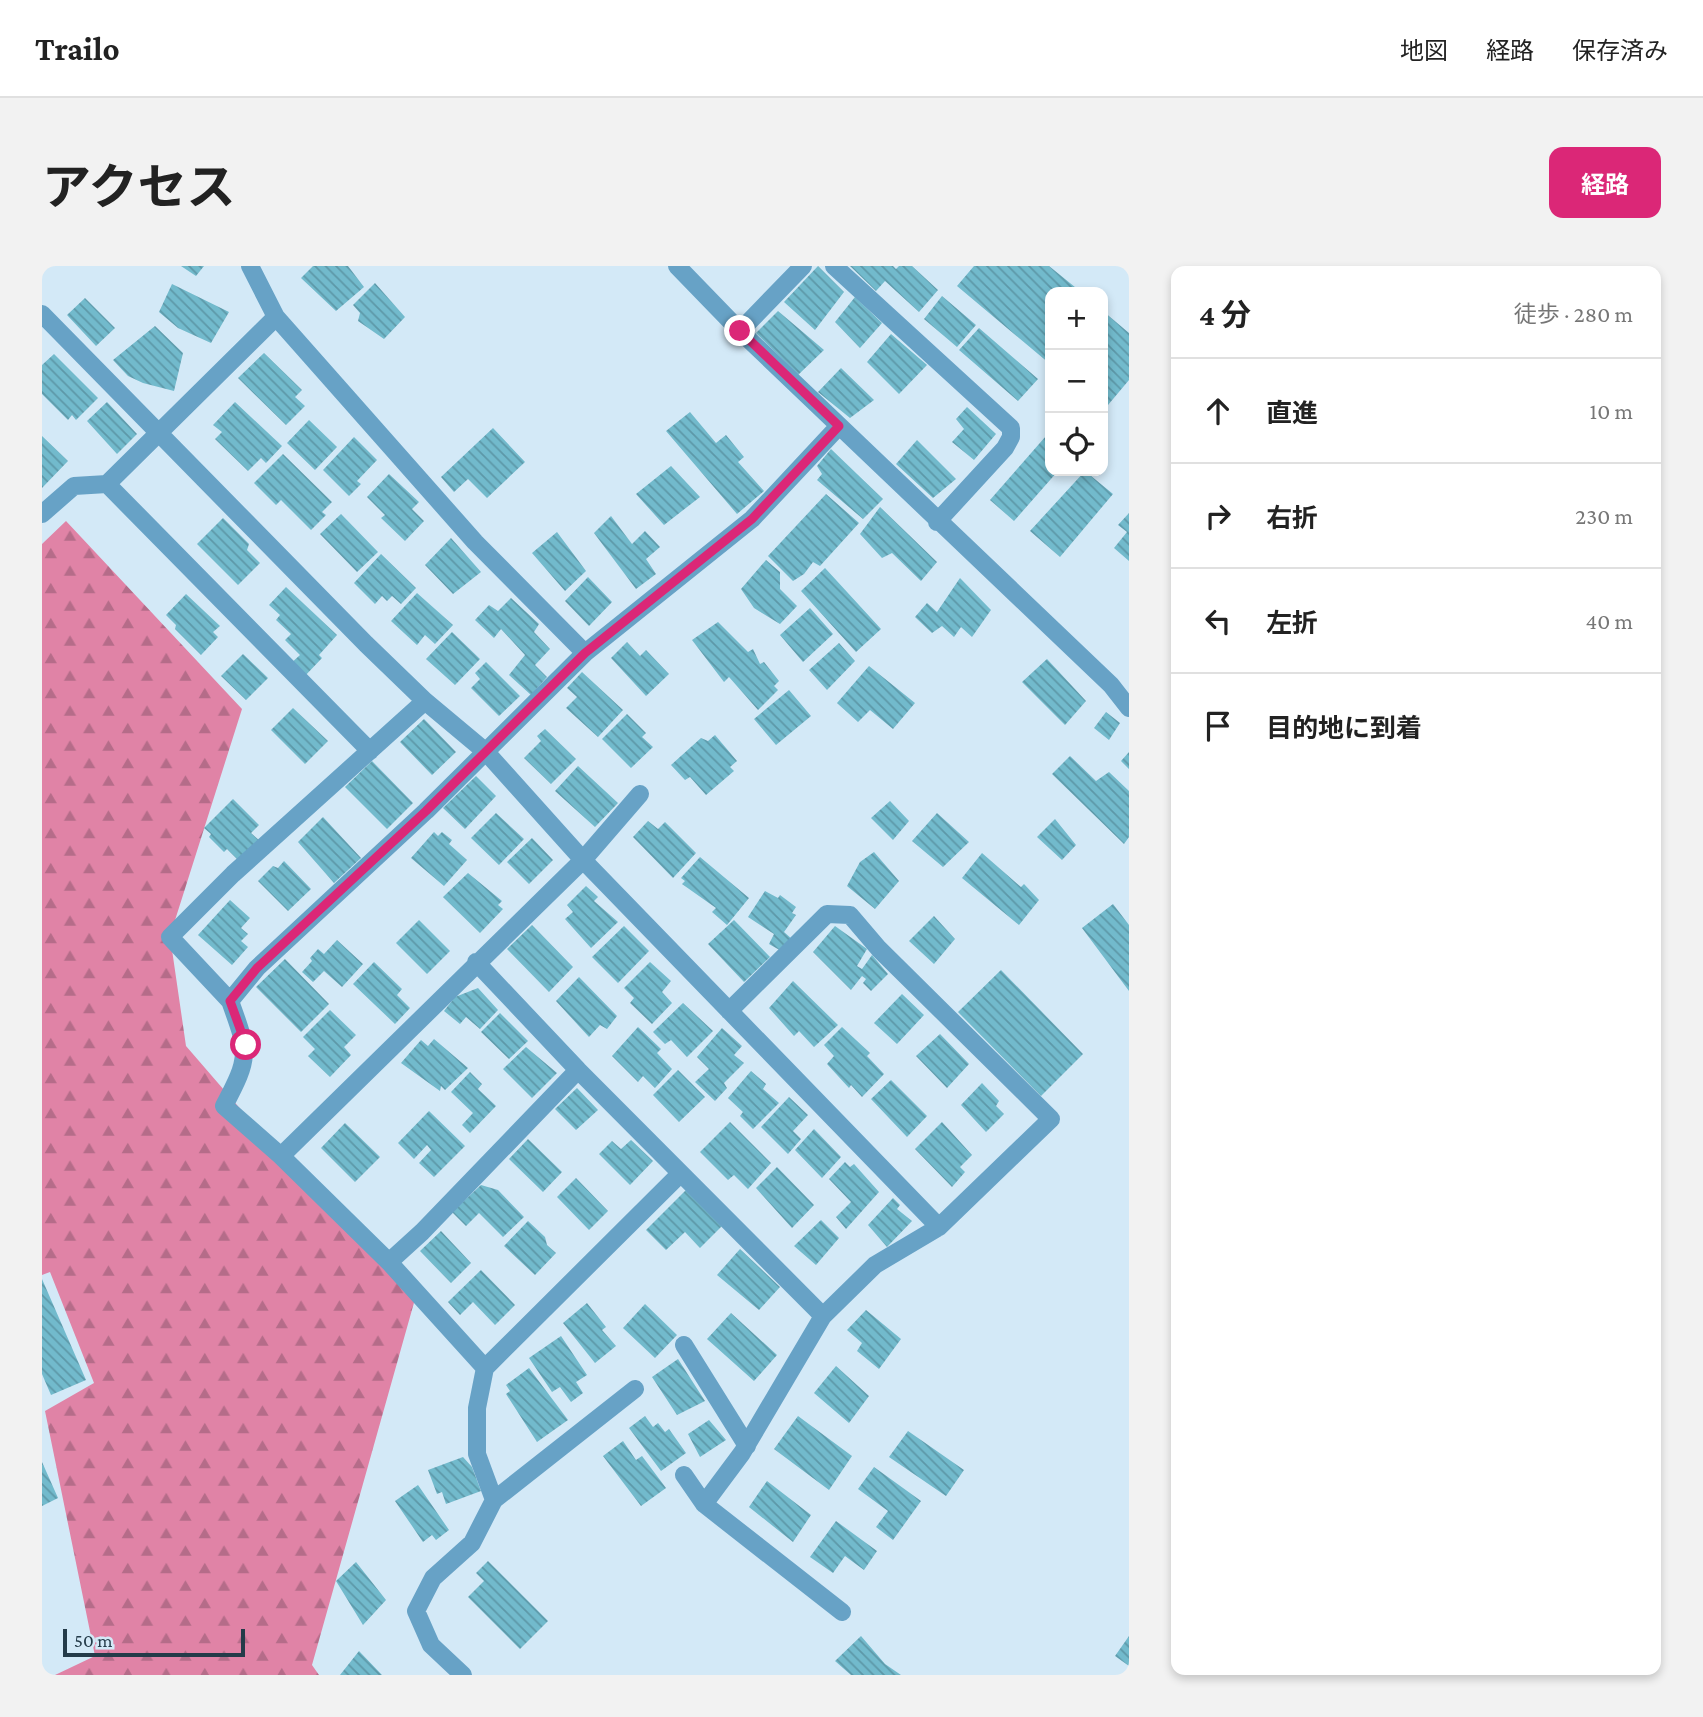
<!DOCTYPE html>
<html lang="ja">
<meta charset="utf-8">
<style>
body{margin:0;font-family:"Crimson Pro","Noto Sans JP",serif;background:#f2f2f2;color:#222}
.controls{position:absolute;right:21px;top:21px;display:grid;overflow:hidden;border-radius:14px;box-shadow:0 4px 10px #0003}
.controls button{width:63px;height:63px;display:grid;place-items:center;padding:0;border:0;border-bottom:2px solid #e0e0e0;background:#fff;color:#222;font:35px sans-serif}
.scale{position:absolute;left:21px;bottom:18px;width:182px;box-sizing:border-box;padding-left:7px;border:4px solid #243b49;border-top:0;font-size:19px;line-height:24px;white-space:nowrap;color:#243b49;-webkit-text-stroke:5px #d3e9f7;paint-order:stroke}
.stop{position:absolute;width:21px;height:21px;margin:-16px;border:5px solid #db2777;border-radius:50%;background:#fff}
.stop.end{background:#db2777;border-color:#fff;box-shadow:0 2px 7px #0008}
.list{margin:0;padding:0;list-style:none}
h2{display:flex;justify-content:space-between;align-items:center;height:91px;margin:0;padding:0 28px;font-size:30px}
h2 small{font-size:23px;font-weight:400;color:#767676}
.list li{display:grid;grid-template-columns:46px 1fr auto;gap:21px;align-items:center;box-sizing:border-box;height:105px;padding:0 28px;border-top:2px solid #e0e0e0}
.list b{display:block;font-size:26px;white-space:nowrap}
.list em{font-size:23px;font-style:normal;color:#767676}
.icon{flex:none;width:38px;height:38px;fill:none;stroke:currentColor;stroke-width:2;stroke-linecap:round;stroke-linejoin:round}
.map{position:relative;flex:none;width:1087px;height:1409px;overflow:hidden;border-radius:14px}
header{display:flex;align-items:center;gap:42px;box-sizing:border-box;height:98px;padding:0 35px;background:#fff;border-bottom:2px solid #e0e0e0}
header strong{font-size:33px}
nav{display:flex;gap:38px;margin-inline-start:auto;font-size:24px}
.intro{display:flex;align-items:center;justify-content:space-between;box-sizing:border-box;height:168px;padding:0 42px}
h1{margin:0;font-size:49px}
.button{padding:18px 32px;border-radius:14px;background:#db2777;color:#fff;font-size:24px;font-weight:700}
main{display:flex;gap:42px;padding:0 42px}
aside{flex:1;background:#fff;border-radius:14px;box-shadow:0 4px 10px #0003}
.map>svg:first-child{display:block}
.forest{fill:url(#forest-firs)}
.building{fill:url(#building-back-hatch)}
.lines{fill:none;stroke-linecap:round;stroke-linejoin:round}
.minor{stroke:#67a2c6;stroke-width:18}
.route{stroke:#db2777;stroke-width:9}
</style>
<header>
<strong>Trailo</strong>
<nav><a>地図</a><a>経路</a><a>保存済み</a></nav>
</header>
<div class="intro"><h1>アクセス</h1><a class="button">経路</a></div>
<main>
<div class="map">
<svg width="1087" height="1409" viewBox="0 0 1087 1409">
<defs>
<pattern id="forest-firs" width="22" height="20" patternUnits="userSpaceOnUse" patternTransform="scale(1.75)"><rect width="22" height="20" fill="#e083a6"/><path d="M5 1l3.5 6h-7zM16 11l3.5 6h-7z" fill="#b56c89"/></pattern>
<pattern id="building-back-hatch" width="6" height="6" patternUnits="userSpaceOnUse" patternTransform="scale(1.75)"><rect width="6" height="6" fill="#72bacc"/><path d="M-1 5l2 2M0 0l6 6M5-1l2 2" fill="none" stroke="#5d98a8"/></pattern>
</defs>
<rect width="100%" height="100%" fill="#d3e9f7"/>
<path class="forest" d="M24,255L200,443L128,670L144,780L239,890L375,1026L270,1399L277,1409H13L53,1390L3,1145L52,1117L8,1006L0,1009V278Z"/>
<path class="building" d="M139,0H162L154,10Z
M271,0H306L322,21L294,45L259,12Z
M776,0L802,26L773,64L742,36Z
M808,0H851L854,3L857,0H870L896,24L877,46L843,15L834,25Z
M932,0H1007L1039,26H1008V98L915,20Z
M333,17L363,51L342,73L316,55L318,47L311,39Z
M130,18L187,46L169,77L136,62L117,46Z
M900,30L934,59L915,81L882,53Z
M813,31L840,57L818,82L793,56Z
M43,32L73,62L54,80L25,49Z
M736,45L782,84L756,109L714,67Z
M1061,45L1087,67V114L1061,145Z
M113,60L141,87L132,125L101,117L86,110L71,94Z
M937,62L996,113L976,135L917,84Z
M849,68L885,99L857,128L825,96Z
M222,87L260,124L253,131L263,140L244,159L196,112Z
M12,88L56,132L34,154L30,149L26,154L0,128V99Z
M799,102L832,134L808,152L776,126Z
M65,136L95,168L75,188L45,155Z
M193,136L240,180L224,197L219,192L206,205L173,173L180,166L171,159Z
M925,141L954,168L932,194L910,176L922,163L914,153Z
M648,146L674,177L684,169L702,191L696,196L722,225L695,248L624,165Z
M267,154L295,181L273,204L245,177Z
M451,162L483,196L445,232L426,213L412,226L399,211Z
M0,170L26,195L0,222Z
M1004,170L1008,173V205H1016L972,255L948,234Z
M312,171L335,194L315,215L319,218L307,230L281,204Z
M875,174L914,213L891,232L854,198Z
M789,183L841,233L821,253L775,214L780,208L775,200Z
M241,188L290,236L280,246L284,249L269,264L239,234L234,239L212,217Z
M629,200L658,231L622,259L594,228Z
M1043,205L1071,228L1018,291L988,265Z
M347,208L377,236L370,243L382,255L363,275L339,252L343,249L325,231Z
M784,228L817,257L778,300L771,296L762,308L751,315L726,290Z
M838,241L895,296L879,315L850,287L840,292L818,268Z
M1087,247V295L1072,282L1085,266L1076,259Z
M299,248L336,286L315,306L278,268Z
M569,250L590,278L603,265L618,281L604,293L614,308L594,323L552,267Z
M181,252L207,278L205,284L218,297L196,319L155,278Z
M515,266L544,305L523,325L490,287Z
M409,272L439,306L411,328L383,299Z
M339,288L374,322L359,338L350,330L345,335L340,330L333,338L312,317Z
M724,294L738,306V323L755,340L738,358L712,342L699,323Z
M783,302L839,363L814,386L759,325Z
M546,311L570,336L547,360L523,335Z
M918,312L949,344L930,371L919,361L912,371L900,360L890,367L873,351L885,337L895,346Z
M244,321L295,369L277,389L280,392L261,412L247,399L258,389L243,374L249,368L234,354L238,349L227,339Z
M375,327L411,359L393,378L383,369L375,379L349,355Z
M144,328L178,360L171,366L176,371L159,389L133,363L134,359L124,349Z
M469,332L497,358L492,366L508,383L493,399L505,411L489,429L467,409L483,389L459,363L452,372L433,354L447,339L456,345Z
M768,342L791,368L761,396L738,369Z
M676,356L706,386L711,383L718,398L722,396L737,415L732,420L736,424L716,444L687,411L682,416L650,374Z
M410,366L438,393L413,419L384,393Z
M585,376L598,390L604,384L627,408L604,430L569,392Z
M797,377L813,395L785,424L767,404Z
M201,388L226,412L204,434L179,410Z
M1005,393L1044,435L1023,459L980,416Z
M444,396L478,430L457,450L429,422L438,413L433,407Z
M827,400L873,437L851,463L828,444L816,456L795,437Z
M540,406L581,444L556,471L524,442L535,431L525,422Z
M747,424L769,450L734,479L712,453Z
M251,442L286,475L263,498L229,464Z
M1064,446L1078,457L1067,474L1052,462Z
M585,448L604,467L600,471L611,481L589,502L560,473Z
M382,453L414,486L390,509L358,476Z
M503,463L534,493L509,518L482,492L499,475L495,470Z
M673,469L695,495L688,501L692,505L664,529L648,511L643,514L629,499L659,472L666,475Z
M1087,486V503L1079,495Z
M1028,490L1054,515L1067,506L1087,525V571L1082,578L1010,508Z
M330,495L371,537L345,563L303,521Z
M536,500L576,537L553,561L513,525Z
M434,510L454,530L423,563L401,542Z
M191,533L217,559L209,567L218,575L198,596L185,583L182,586L167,571L169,568L162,562Z
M848,535L867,555L851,574L829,552Z
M454,547L482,573L457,599L429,572Z
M895,547L927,576L901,601L870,575Z
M281,551L319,592L292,617L256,576Z
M1013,553L1034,579L1020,594L995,571Z
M606,555L616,563L623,556L654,587L631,612L591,571Z
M392,566L396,570L400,566L410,574L407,578L425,594L402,620L369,592Z
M490,572L511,594L487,618L465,596Z
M832,586L857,615L833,643L805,620L818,596Z
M940,587L979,621L982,618L997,634L977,659L920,612Z
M658,591L707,632L685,659L670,646L674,642L640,618L643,615L639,612Z
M242,595L269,623L246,645L216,615L231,600L236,602Z
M426,607L460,635L456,639L461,643L438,667L401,631Z
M544,620L556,631L552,635L576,656L549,682L523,653L531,646L525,639Z
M723,625L736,632L738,629L754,641L750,647L754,649L742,666L751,674L741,686L727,678L732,668L706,651Z
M188,634L208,652L199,662L206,668L199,675L206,681L190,699L156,669Z
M1071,638L1087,659V725L1040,662Z
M892,650L913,673L892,698L867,675Z
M377,654L408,685L385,708L354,677Z
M692,654L728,691L702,716L666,678Z
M490,659L531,701L507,726L465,683Z
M582,660L607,685L576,717L550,691Z
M793,660L825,683L815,700L820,703L830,689L846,708L829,725L821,717L824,713L820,710L809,724L771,686Z
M295,674L321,698L300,721L282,705L271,716L260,706L270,695L268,692L276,683L282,688Z
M243,693L287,738L259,766L214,721Z
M332,696L360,723L355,729L368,742L353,758L311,718Z
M608,696L629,715L620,726L630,737L610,758L588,737L592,732L582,722Z
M959,704L1041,788L999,830L916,746Z
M537,711L575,750L565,763L558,759L547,771L514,735Z
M751,715L796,759L772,781L757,765L752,770L727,742Z
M436,722L456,744L438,763L424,751L418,758L402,745L413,731Z
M860,728L882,749L855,778L832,757Z
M641,737L671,765L645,791L629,774L623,778L611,766Z
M288,744L314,769L302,781L309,789L288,811L266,790L273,783L261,771Z
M458,747L486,775L467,793L439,766Z
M596,761L619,783L615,787L630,803L613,822L601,810L596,816L570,790Z
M800,761L828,787L825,790L842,808L820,831L809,819L807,822L785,798L792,790L782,779Z
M680,762L700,780L692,789L702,797L682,817L685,822L673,835L653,816L667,803L655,791Z
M898,768L927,798L905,822L874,790Z
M392,773L426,802L403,824L399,820L398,825L359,797L379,774L386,780Z
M484,781L515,807L490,832L461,803Z
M636,804L663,831L637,856L611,829Z
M709,805L724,818L721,823L737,837L711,863L698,850L701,846L686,832Z
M428,806L440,818L436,823L454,840L428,867L420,859L431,847L409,826Z
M849,814L885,850L865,871L829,833Z
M940,817L957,835L954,840L962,848L944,866L919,839Z
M535,822L556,844L534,864L513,843Z
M747,831L766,849L751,865L759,873L746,888L719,861Z
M387,845L423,880L392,911L377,897L389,884L385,879L372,893L356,877Z
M688,856L729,897L706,923L692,909L686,914L658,886Z
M900,856L930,889L918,901L923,906L910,921L873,883Z
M303,857L338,891L313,916L279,882Z
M772,863L799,891L780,912L753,884Z
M486,873L520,906L501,926L467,893Z
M589,874L611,895L588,919L557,888L570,875L579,883Z
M803,896L808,901L812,898L837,926L804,963L794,951L809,936L787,913Z
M735,901L772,939L750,962L714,922Z
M534,912L566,945L547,964L515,931Z
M439,919L456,924L482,951L461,971L437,947L424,960L410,946Z
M644,924L680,960L658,982L643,966L624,984L604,964Z
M851,932L858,939L855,943L870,955L845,981L826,959Z
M779,954L797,972L774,999L752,980Z
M486,955L503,971L505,979L514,987L493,1009L462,980Z
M399,965L429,997L409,1017L378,985Z
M698,983L738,1021L717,1044L675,1009Z
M439,1004L473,1039L453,1059L431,1036L418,1049L406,1036Z
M0,1013L44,1114L9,1129L0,1108Z
M545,1037L564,1061L560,1064L574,1080L553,1097L521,1057Z
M603,1038L635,1069L613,1092L581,1062Z
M824,1044L859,1073L837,1103L815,1085L820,1077L805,1064Z
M689,1047L735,1089L712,1115L665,1073Z
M519,1070L545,1109L534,1116L541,1127L529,1136L518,1121L510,1126L487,1092Z
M636,1093L663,1135L635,1149L610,1111Z
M794,1100L827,1130L807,1157L772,1127Z
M487,1102L526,1154L495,1176L464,1128L468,1125L464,1119Z
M603,1150L611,1161L616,1157L623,1166L627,1163L644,1187L619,1205L587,1162Z
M756,1150L810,1190L787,1224L732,1183Z
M667,1154L684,1174L658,1191L646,1168Z
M866,1165L922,1204L904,1230L847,1191Z
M581,1175L594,1194L600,1190L624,1222L599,1240L561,1190Z
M421,1191L430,1201L439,1225L404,1238L400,1226L395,1228L386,1204Z
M0,1196L16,1232L0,1240Z
M832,1201L879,1235L851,1274L834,1261L846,1245L816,1223Z
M725,1215L769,1249L751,1276L707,1241Z
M376,1219L407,1264L394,1274L390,1269L381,1276L353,1235Z
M794,1255L835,1285L822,1304L803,1290L791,1307L768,1291Z
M446,1295L506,1355L478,1383L426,1331L442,1315L434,1307Z
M314,1296L344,1334L321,1359L294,1315Z
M819,1370L843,1398L859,1409H809L793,1395Z
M1087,1370V1400L1073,1390Z
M317,1385L340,1409H298Z"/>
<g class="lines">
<path class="minor" d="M208,0L234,51L433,276L543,387
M635,0L698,65L1069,419L1087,442
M792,0L969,162V171L963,182L895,256
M0,48L324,378L383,435L444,486L541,594L897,961
M698,65L761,0
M65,218L328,485
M0,248L32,220L65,218L234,51
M434,696L536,804L781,1050
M188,735L128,671L191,608L383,435
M239,890L182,840C208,791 207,787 188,735L215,702L384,545L543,387L710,253L797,160
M347,996L380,966L536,804
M642,1079L705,1180
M443,1102L638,908
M642,1209L662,1238L800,1346
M452,1234L593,1123
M662,1238L700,1187L781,1050L833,999L897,961L1009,853L837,683L808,649L785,648L687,745
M421,1409L389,1379L374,1345L391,1312L430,1277L452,1234L435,1188V1142L443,1102L347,996L239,890L541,594L598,528"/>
</g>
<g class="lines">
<path class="route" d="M204,779L188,735L215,702L384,545L543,387L710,253L797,160L698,65"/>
</g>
</svg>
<div class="controls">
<button>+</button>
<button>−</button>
<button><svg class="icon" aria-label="locate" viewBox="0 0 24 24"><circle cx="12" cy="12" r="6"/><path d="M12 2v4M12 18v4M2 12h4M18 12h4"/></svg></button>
</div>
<div class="scale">50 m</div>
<div class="stop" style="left:204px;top:779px"></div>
<div class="stop end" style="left:698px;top:65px"></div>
</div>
<aside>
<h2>4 分<small>徒歩 · 280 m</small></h2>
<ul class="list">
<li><svg class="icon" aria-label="ahead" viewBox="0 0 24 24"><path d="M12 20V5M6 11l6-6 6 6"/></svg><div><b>直進</b></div><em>10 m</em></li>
<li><svg class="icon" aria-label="right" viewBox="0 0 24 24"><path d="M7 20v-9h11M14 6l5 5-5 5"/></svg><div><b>右折</b></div><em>230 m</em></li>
<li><svg class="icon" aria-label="left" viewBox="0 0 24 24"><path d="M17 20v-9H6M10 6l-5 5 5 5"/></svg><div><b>左折</b></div><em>40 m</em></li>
<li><svg class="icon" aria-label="arrive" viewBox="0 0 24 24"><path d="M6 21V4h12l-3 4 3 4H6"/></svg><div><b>目的地に到着</b></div></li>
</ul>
</aside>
</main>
